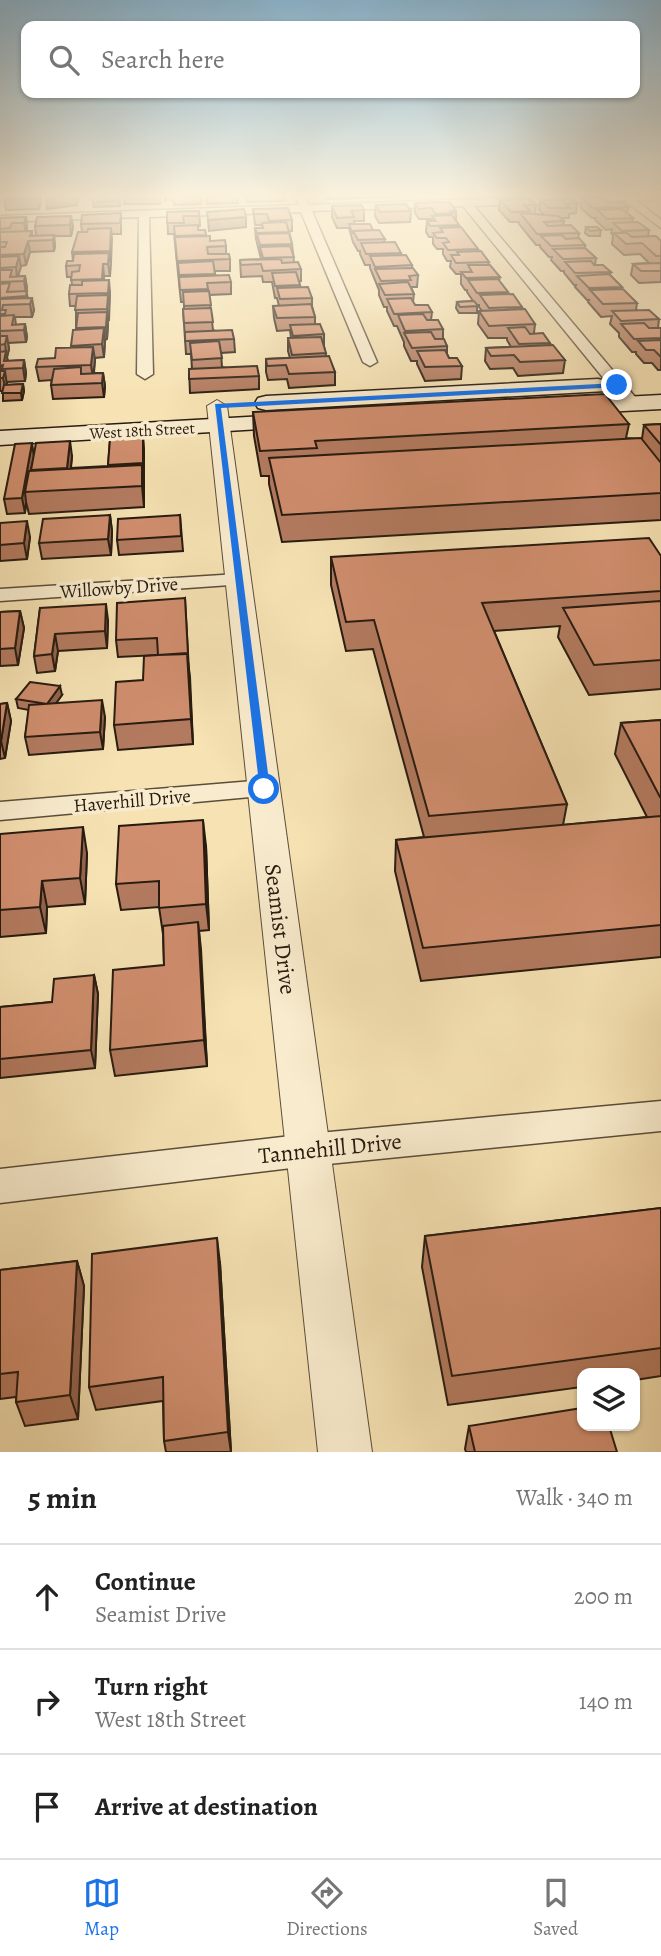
<!DOCTYPE html>
<meta charset="utf-8">
<style>
body{margin:0;font-family:Alegreya,serif;background:#f6f6f6;color:#222}
.controls{position:absolute;right:21px;bottom:21px;display:grid;overflow:hidden;border-radius:14px;box-shadow:0 2px 5px #0004}
.controls button{width:63px;height:63px;display:grid;place-items:center;padding:0;border:0;border-bottom:2px solid #e0e0e0;background:#fff;color:#222;font:35px sans-serif}
.stop{position:absolute;width:21px;height:21px;margin:-16px;border:5px solid #1a73e8;border-radius:50%;background:#fff}
.stop.end{background:#1a73e8;border-color:#fff;box-shadow:0 2px 7px #0008}
.list{margin:0;padding:0;list-style:none}
h2{display:flex;justify-content:space-between;align-items:center;height:91px;margin:0;padding:0 28px;font-size:30px}
h2 small{font-size:23px;font-weight:400;color:#767676}
.list li{display:grid;grid-template-columns:46px 1fr auto;gap:21px;align-items:center;box-sizing:border-box;height:105px;padding:0 28px;border-top:2px solid #e0e0e0}
.list b{display:block;font-size:26px;white-space:nowrap}
.list p{margin:0;font-size:23px;white-space:nowrap;color:#767676}
.list em{font-size:23px;font-style:normal;color:#767676}
.icon{flex:none;width:38px;height:38px;fill:none;stroke:currentColor;stroke-width:2;stroke-linecap:round;stroke-linejoin:round}
.map{position:relative;flex:none;width:661px;height:1452px;overflow:hidden}
.search{position:absolute;background:#fff;box-shadow:0 2px 5px #0004;left:21px;right:21px;top:21px;height:77px;display:flex;align-items:center;gap:18px;box-sizing:border-box;padding:0 24px;border-radius:14px;color:#767676;font-size:26px}
.sheet{height:406px;background:#fff}
nav{display:flex;justify-content:space-around;align-items:center;box-sizing:border-box;height:98px;border-top:2px solid #e0e0e0;background:#fff;font-size:19px;color:#767676}
nav a{display:grid;justify-items:center;gap:4px}
nav .on{color:#1a73e8}
.map>svg:first-child{display:block}
.lines{fill:none;stroke-linecap:round;stroke-linejoin:round}
.minor-casing{stroke:#5b4d39;stroke-width:3}
.tertiary-casing{stroke:#5b4d39;stroke-width:2}
.secondary-casing{stroke:#271b10;stroke-width:3}
.minor{fill:#f9ecce;fill-rule:evenodd}
.tertiary{fill:#f9ecce;fill-rule:evenodd}
.secondary{fill:#f9ecce;fill-rule:evenodd}
.wall{fill:#b37a5f;stroke:#271b10;stroke-width:2}
.shaded-wall{fill:#92634d;stroke:#271b10;stroke-width:2}
.building{fill:#d08e6e;stroke:#271b10;stroke-width:2}
.route{fill:#1a73e8}
.labels{text-anchor:middle;stroke-width:7;stroke-linejoin:round;paint-order:stroke}
.far-street-label{font-size:16px;fill:#271b10;stroke:#f9ecce}
.street-label{font-size:19px;fill:#271b10;stroke:#f9ecce}
.near-street-label{font-size:23px;fill:#271b10;stroke:#f9ecce}
</style>
<div class="map">
<svg width="661" height="1452" viewBox="0 0 661 1452">
<rect width="100%" height="100%" fill="#f6e2b3"/>
<filter id="stains"><feTurbulence type="fractalNoise" baseFrequency=".00286" numOctaves="4"/><feColorMatrix values="0 0 0 0 .2 0 0 0 0 .09 0 0 0 0 .02 0 0 0 .5 -.17"/></filter>
<radialGradient id="worn" r=".72"><stop offset=".6" stop-color="#630" stop-opacity="0"/><stop offset="1" stop-color="#630" stop-opacity=".3"/></radialGradient>
<g class="lines">
<g class="minor-casing">
<path id="minor" d="M295,196H305L309,205L570,196H661L660,199L636,200L661,220V228L624,200L474,206L641,404L633,409L627,407L463,206L312,211L377,362L370,366L363,362L301,212L149,217L153,374L145,379L137,374L139,217L0,222V216L299,205Z
M238,574L245,576L248,580L245,584L0,601V589Z
M264,780L273,783L277,789L273,795L0,820V802Z
M661,1101V1131L308,1166L0,1203V1169L308,1134Z"/>
</g>
<g class="tertiary-casing">
<path id="tertiary" d="M217,400L227,406L372,1452H318L207,406Z"/>
</g>
<g class="secondary-casing">
<path id="secondary" d="M598,379L606,381L609,386L606,391L266,410L258,408L255,403L258,398L266,396Z
M661,395V409L567,414L559,412L556,407L559,402L567,400Z
M301,414L309,416L313,421L309,426L0,445V431Z"/>
</g>
<use href="#minor" class="minor"/>
<use href="#tertiary" class="tertiary"/>
<use href="#secondary" class="secondary"/>
</g>
<path class="wall" d="M0,196H40L41,202L39,209L6,210L5,200L6,196Z
M120,196V206L94,207L93,202Z
M124,196H160V204H124Z
M165,196H200L201,204L174,205L173,200H165Z
M206,196H238V203L207,204Z
M245,196H284L285,201L247,202Z
M326,196H361V198L328,199Z
M363,196H401L364,198Z
M582,198L628,207L627,213L633,218L632,222L649,230L648,236L661,241V282L639,283L631,275L633,264L649,263L640,254L624,255L612,244L613,235L611,233L612,229L606,230L595,220L596,218H592L581,208Z
M500,200L536,205L535,214L544,215L539,210L540,200L577,203L576,213L569,214V218H561L564,221L563,226L579,233L578,238L585,245V248L596,258L595,265L611,272L610,275L622,287L621,289L637,303L636,310L659,319L658,328H661V370H658L652,363H644L636,354V352H632L619,337V333L610,324L612,316L601,317L588,302L589,300H587L575,287L576,285H574L564,273V271H561L551,260L552,257H549L540,247V245H536L519,224V222H510L499,210Z
M415,203L456,211V221L459,225V228L478,249V251L489,262L488,265L500,277L499,281L508,292V294L522,307V310L535,324L534,333L550,343V345L565,360L563,373L518,376L513,368L490,369L485,361L486,348L511,347L507,340V338H488L478,324L479,311H482L479,307V305H477V313H459L456,308L457,302L473,301L467,292V290H465L461,284V274H456L450,267L451,261H447L443,254V249H437L433,244V237H429L426,232L427,221H432V219H419L415,213Z
M376,205L411,211L410,222L379,223L375,216Z
M332,206L364,210V221H354V224L373,230L385,239L384,242L401,253V255L412,265V268L418,275L417,287H411L414,294L413,302L415,305L432,312L431,320L443,329V339L447,346V354L449,358L462,366L461,379L425,381L417,364V361H411L404,346V342L397,326H394L387,311V307H384L379,295V290L370,268V265H365L360,254V251H358L353,242L349,228H337L332,217Z
M253,209L292,220V231H289L292,244L294,262L301,269V281H299L300,287L312,298V306L315,317V324L324,334V346L326,356L335,372V385L289,388L287,379L268,380L266,372V359L290,358L288,351V338H291L290,330L277,331L274,318L273,306H279L277,298H275L272,282H263L262,276L241,277L240,260L261,259L256,239L255,228H262V225H255Z
M199,211L200,226L198,227V230H205L206,236L210,241L226,246V254L230,259V271H214L215,275L231,282V294L209,295L213,330L234,339L235,352L221,353L222,367L259,376V389L190,393L189,369H192L191,354H186L183,309H184V302H181L174,234H168L167,212Z
M121,213V234H111V262H110V276H104V280L110,292L107,339L105,340L104,357L95,358L94,373H103L105,386L104,397L53,399L51,385L52,380L39,381L36,367L55,358L71,348L76,329V306H70L69,294L72,285L71,277H67L66,266L73,261L72,252L82,232L81,224Z
M71,216L73,227L71,236H54L55,246L54,251L30,252L26,265L20,266L18,276H25L27,288L26,291L28,298L34,310L32,317H15L16,325L25,324L27,337L26,342L8,343L9,349L7,357L8,361L24,360L26,373L25,381L7,382V385L23,384L24,391L22,400L3,401V391H0V218L26,217L27,227L26,231H32V236H36L35,226Z
M586,227L601,230L600,236H589L585,233Z
M253,412L629,424L626,438L642,439L644,425L661,424V520L282,542L269,484V476H261L254,436Z
M143,437L144,452V507L29,514L26,502L25,513L7,514L4,499L34,455L72,456L71,468L108,466L110,439Z
M110,515L112,531L111,555L42,559L39,543Z
M180,515L183,551L119,555L117,540Z
M0,523L30,537L27,559L0,561Z
M661,556V689L589,695L558,637L560,626L494,631L567,804L563,825L647,817L615,754L621,723L661,720V957L421,981L395,871L396,840L424,837L373,649L346,651L331,585V557Z
M185,598L193,744L118,750L114,725L143,680L158,655L118,657L116,640Z
M40,608L108,620L107,648L58,651L55,671L37,673L34,656Z
M20,611L24,628L18,665L0,666V612Z
M62,695L56,703L105,717L103,749L29,755L25,737L29,710L18,708L16,699Z
M7,703L11,721L5,758L0,759V704Z
M0,834L87,853L85,904L47,907L46,933L0,937Z
M206,846L209,930L199,931L207,1066L115,1076L110,1050L164,965L163,934L159,907L121,910L116,884Z
M94,975L98,994L95,1068L0,1078V1007L52,1002Z
M661,1208V1376L635,1380V1373H582V1387L448,1405L422,1267L425,1236Z
M77,1261L84,1286L78,1419L25,1426L16,1402V1397L0,1399V1270Z
M220,1263L231,1452H166L164,1441L163,1401L96,1410L89,1387Z
M469,1426L617,1452H466L465,1449Z"/>
<path class="shaded-wall" d="M38,196H40L41,202L39,209L37,199Z
M66,196H78L77,205L47,209L46,199Z
M71,216L73,227L71,236L70,225Z
M26,217L27,227L26,233L24,223Z
M246,217V227L209,231L208,220Z
M111,228L112,239L111,262L110,251Z
M54,235L55,246L54,251L53,240Z
M28,241L30,252L26,265L24,254Z
M109,253L111,264L110,276L108,264Z
M19,256L21,267L17,279L16,267Z
M103,264L104,276L103,290L102,279Z
M25,276L27,288L26,293L24,281Z
M109,280L110,292L109,321L107,309Z
M32,298L34,310L32,317L30,304Z
M107,312L108,325L107,339L106,327Z
M25,324L27,337L26,342L24,330Z
M104,328L105,341L104,357L102,344Z
M7,336L9,349L7,357L8,365L4,361L6,352L5,344Z
M93,347L95,360L93,378L91,365Z
M24,360L26,373L25,381L23,368Z
M5,371L7,385L6,391L3,378Z
M103,373L105,386L104,397L102,383Z
M23,384L24,391L22,400L21,393Z
M143,437L144,452V478L143,463Z
M70,441L72,456L69,483L67,468Z
M32,443L34,457L25,492L26,502L25,513L22,498Z
M142,465L144,486V507L142,486Z
M110,515L112,531L111,555L108,539Z
M27,521L30,537L27,559L24,543Z
M106,604L108,620L107,648L105,631Z
M20,611L24,628L18,665L15,648Z
M55,634L58,651L55,671L52,654Z
M187,653L190,677L193,744L191,719Z
M60,686L62,695L49,713L47,704Z
M102,700L105,717L103,749L100,732Z
M7,703L11,721L5,758L1,741Z
M203,820L206,846L209,930L206,904Z
M83,827L87,853L85,904L80,878Z
M42,881L47,907L46,933L40,907Z
M198,922L201,949L207,1066L204,1040Z
M94,975L98,994L95,1068L91,1050Z
M217,1238L220,1263L231,1452L228,1432Z
M77,1261L84,1286L78,1419L70,1395Z"/>
<path class="building" d="M6,196H38L37,199L5,200Z
M47,196H66L46,199Z
M93,196H120V201L93,202Z
M602,197L608,203L622,202L628,207L593,208L582,198Z
M530,199L536,205H524L530,211L511,212L500,200Z
M572,199L577,203L565,204L570,208H549L540,200Z
M450,202L456,211H451L453,213L435,214L432,208L419,209L415,203Z
M406,204L411,211L380,212L376,205Z
M361,205L364,210L351,211L354,217L337,218L332,206Z
M288,208L292,220L269,221L267,214H254L253,209Z
M244,209L246,217L208,220L207,212Z
M622,209L633,218L607,219L597,210Z
M199,211V216H183L184,223H167V212Z
M121,213L120,223L81,224L82,215Z
M520,213L558,216L564,221L544,222L548,226L571,225L579,233L537,234Z
M452,215L459,225L430,226L427,221H436L432,216Z
M71,216L70,225L35,226L37,217Z
M26,217L24,223H12L10,228L0,229V218Z
M286,222L289,232L257,233L255,228H263L262,223Z
M638,222L649,230L622,231L613,223Z
M349,224H370L373,230L353,231V234Z
M198,225V230H205L206,235L175,236L174,226Z
M461,227L478,249L448,250L443,243L449,242L446,238H437L433,233L443,232L440,228Z
M586,227H597L601,230L590,231Z
M111,228L110,251L72,252L78,232H87L88,229Z
M379,230L385,239L358,240L353,231Z
M32,231L30,236L54,235L53,240L28,241L24,254L0,255V247H5L7,242H0V232Z
M289,233L292,244L260,245L257,234Z
M614,233H627L632,237L656,236L661,241V256H656L642,243L626,244Z
M562,235L566,239L579,238L585,245L551,246L541,236Z
M210,236V241L225,240L226,246L207,247L208,254H229L230,259L177,261L175,237Z
M395,242L401,253L366,254L361,243Z
M290,246L294,257L263,258L260,247Z
M585,248L596,258L563,259L553,249Z
M481,251L489,262L456,263L451,255H459L457,252Z
M109,253L108,264H103L102,279L71,280L72,272L79,271L80,265L66,266L67,261H73L74,254Z
M406,255L412,265L375,267L370,256Z
M19,256L16,267L0,268V257Z
M281,259L282,263L298,262L301,269L263,271L261,264L241,265L240,260Z
M213,261L215,274L179,275L178,263Z
M591,261L594,265H603L611,272L575,273L565,262Z
M661,263V271H641L633,264Z
M468,265H490L500,277L466,278L461,272H472Z
M413,268L418,275L409,276L411,280L381,281L375,269Z
M0,270H12L10,277L25,276L24,281L0,282Z
M296,272L300,285L275,286L272,273Z
M609,274L622,287L589,288L577,276Z
M229,275L231,282L207,283L208,289L180,290L179,277Z
M498,279L508,292L477,293L468,280Z
M109,280L108,293L69,294L70,285H82V281Z
M408,282L414,294L385,295L379,284Z
M10,283L7,292L27,291L26,296L0,298V284Z
M308,287L312,298L280,299L277,288Z
M623,289L637,303L603,304L590,290Z
M209,291L211,305L184,306L183,292Z
M513,294L522,307L489,308L480,295Z
M108,295L107,309L75,310L77,296Z
M32,298L30,304L3,305L2,310H6L5,314H0V299Z
M411,298L415,305H428L432,312L394,314L387,299Z
M474,301L478,306L460,307L457,302Z
M311,304L315,317L277,318L273,306Z
M211,308L213,322L184,323L183,309Z
M525,309L535,324L489,326L479,311Z
M649,310L659,319L621,321L612,311Z
M107,312L106,327L76,328L78,313Z
M423,314L427,320H438L443,329L405,331L398,315Z
M14,315L12,325L25,324L24,330L0,331V316Z
M644,323L649,328H661V338L634,339L621,324Z
M320,324L324,334L293,336L290,325Z
M525,327L530,334L543,333L550,343L519,344L508,328Z
M104,328L102,344L71,346L73,330Z
M232,330L234,339L185,341V332Z
M431,332L435,339H444L447,346L412,348L404,333Z
M0,336H7L5,344L0,345Z
M321,337L326,353L292,355L288,338Z
M661,340V357L654,350H646L638,341Z
M219,341L222,358L192,360L190,343Z
M553,345L565,360L520,362L514,355L491,356L486,348Z
M93,347L91,365L36,367L38,359L55,358L56,348Z
M445,350L449,358H457L462,366L425,367L417,351Z
M6,351L4,361L24,360L23,368L2,369L3,365L0,366V352Z
M329,356L335,372L289,374L286,365L267,366L266,359Z
M257,366L259,376L189,379V369Z
M81,367V374L103,373L102,383L51,385L54,369Z
M0,371H5L3,378H0Z
M23,384L21,393H2L4,385Z
M605,394L629,424L315,441L317,448L260,451L253,412Z
M661,424V445L644,425Z
M143,437V463L108,465L110,439Z
M641,438L661,463V493L282,515L269,458Z
M70,441L67,468L31,470L36,443Z
M32,443L22,498L4,499L15,444Z
M142,465V486L25,492L29,471Z
M110,515L108,539L39,543L43,519Z
M180,515L181,536L117,540L118,519Z
M27,521L24,543L0,545V523Z
M649,538L661,556V591L482,603L567,804L429,816L374,620L346,622L331,557Z
M185,598L188,654L158,655L157,638L116,640L117,603Z
M661,601V660L594,665L563,608Z
M106,604L105,631L55,634L52,654L34,656L40,608Z
M20,611L15,648L0,649V612Z
M187,653L191,719L114,725L116,682L143,680L144,656Z
M30,682L60,686L47,704L16,699Z
M102,700L100,732L25,737L29,705Z
M7,703L1,741H0V704Z
M661,720V797H660L621,723Z
M661,816V925L423,948L396,840Z
M203,820L206,904L159,908V881L116,884L119,826Z
M83,827L80,878L42,881L40,907L0,910V834Z
M198,922L204,1040L110,1050L113,970L164,965L163,926Z
M94,975L91,1050L0,1059V1007L52,1002L54,979Z
M661,1208V1348L452,1376L425,1236Z
M217,1238L228,1432L164,1441L163,1377L89,1387L92,1254Z
M77,1261L70,1395L16,1402L18,1372L0,1374V1270Z
M582,1408V1426H609L617,1452H475L469,1426Z"/>
<linearGradient id="sky" x2="0" y2="1"><stop stop-color="#8ab7d3"/><stop offset="0.49" stop-color="#fbf2dd"/><stop offset="1" stop-color="#fbf2dd" stop-opacity="0"/></linearGradient>
<rect width="661" height="399" fill="url(#sky)"/>
<path class="route" d="M617,383L620,387L221,408L270,789L264,793L260,792L215,404Z"/>
<g class="labels">
<g class="far-street-label">
<text transform="translate(142 430) rotate(-3)" y="6">West 18th Street</text>
</g>
<g class="street-label">
<text transform="translate(119 587) rotate(-4)" y="7">Willowby Drive</text>
<text transform="translate(132 800) rotate(-5)" y="7">Haverhill Drive</text>
</g>
<g class="near-street-label">
<text transform="translate(281 929) rotate(83)" y="8">Seamist Drive</text>
<text transform="translate(330 1148) rotate(-6)" y="8">Tannehill Drive</text>
</g>
</g>
<rect width="100%" height="100%" filter="url(#stains)"/>
<rect width="100%" height="100%" fill="url(#worn)"/>
</svg>
<div class="controls">
<button><svg class="icon" aria-label="layers" viewBox="0 0 24 24"><path d="M12 4l9 5-9 5-9-5zM3 14l9 5 9-5"/></svg></button>
</div>
<div class="stop" style="left:264px;top:789px"></div>
<div class="stop end" style="left:617px;top:385px"></div>
<div class="search"><svg class="icon" aria-label="search" viewBox="0 0 24 24"><circle cx="10" cy="10" r="6"/><path d="M15 15l6 6"/></svg>Search here</div>
</div>
<section class="sheet">
<h2>5 min<small>Walk · 340 m</small></h2>
<ul class="list">
<li><svg class="icon" aria-label="ahead" viewBox="0 0 24 24"><path d="M12 20V5M6 11l6-6 6 6"/></svg><div><b>Continue</b><p>Seamist Drive</p></div><em>200 m</em></li>
<li><svg class="icon" aria-label="right" viewBox="0 0 24 24"><path d="M7 20v-9h11M14 6l5 5-5 5"/></svg><div><b>Turn right</b><p>West 18th Street</p></div><em>140 m</em></li>
<li><svg class="icon" aria-label="arrive" viewBox="0 0 24 24"><path d="M6 21V4h12l-3 4 3 4H6"/></svg><div><b>Arrive at destination</b></div></li>
</ul>
</section>
<nav>
<a class="on"><svg class="icon" aria-label="map" viewBox="0 0 24 24"><path d="M3 6l6-2 6 2 6-2v14l-6 2-6-2-6 2zM9 4v14M15 6v14"/></svg>Map</a>
<a><svg class="icon" aria-label="directions" viewBox="0 0 24 24"><path d="M12 3l9 9-9 9-9-9zM9 14v-3h6M13 9l2 2-2 2"/></svg>Directions</a>
<a><svg class="icon" aria-label="saved" viewBox="0 0 24 24"><path d="M7 4h10v16l-5-4-5 4z"/></svg>Saved</a>
</nav>
